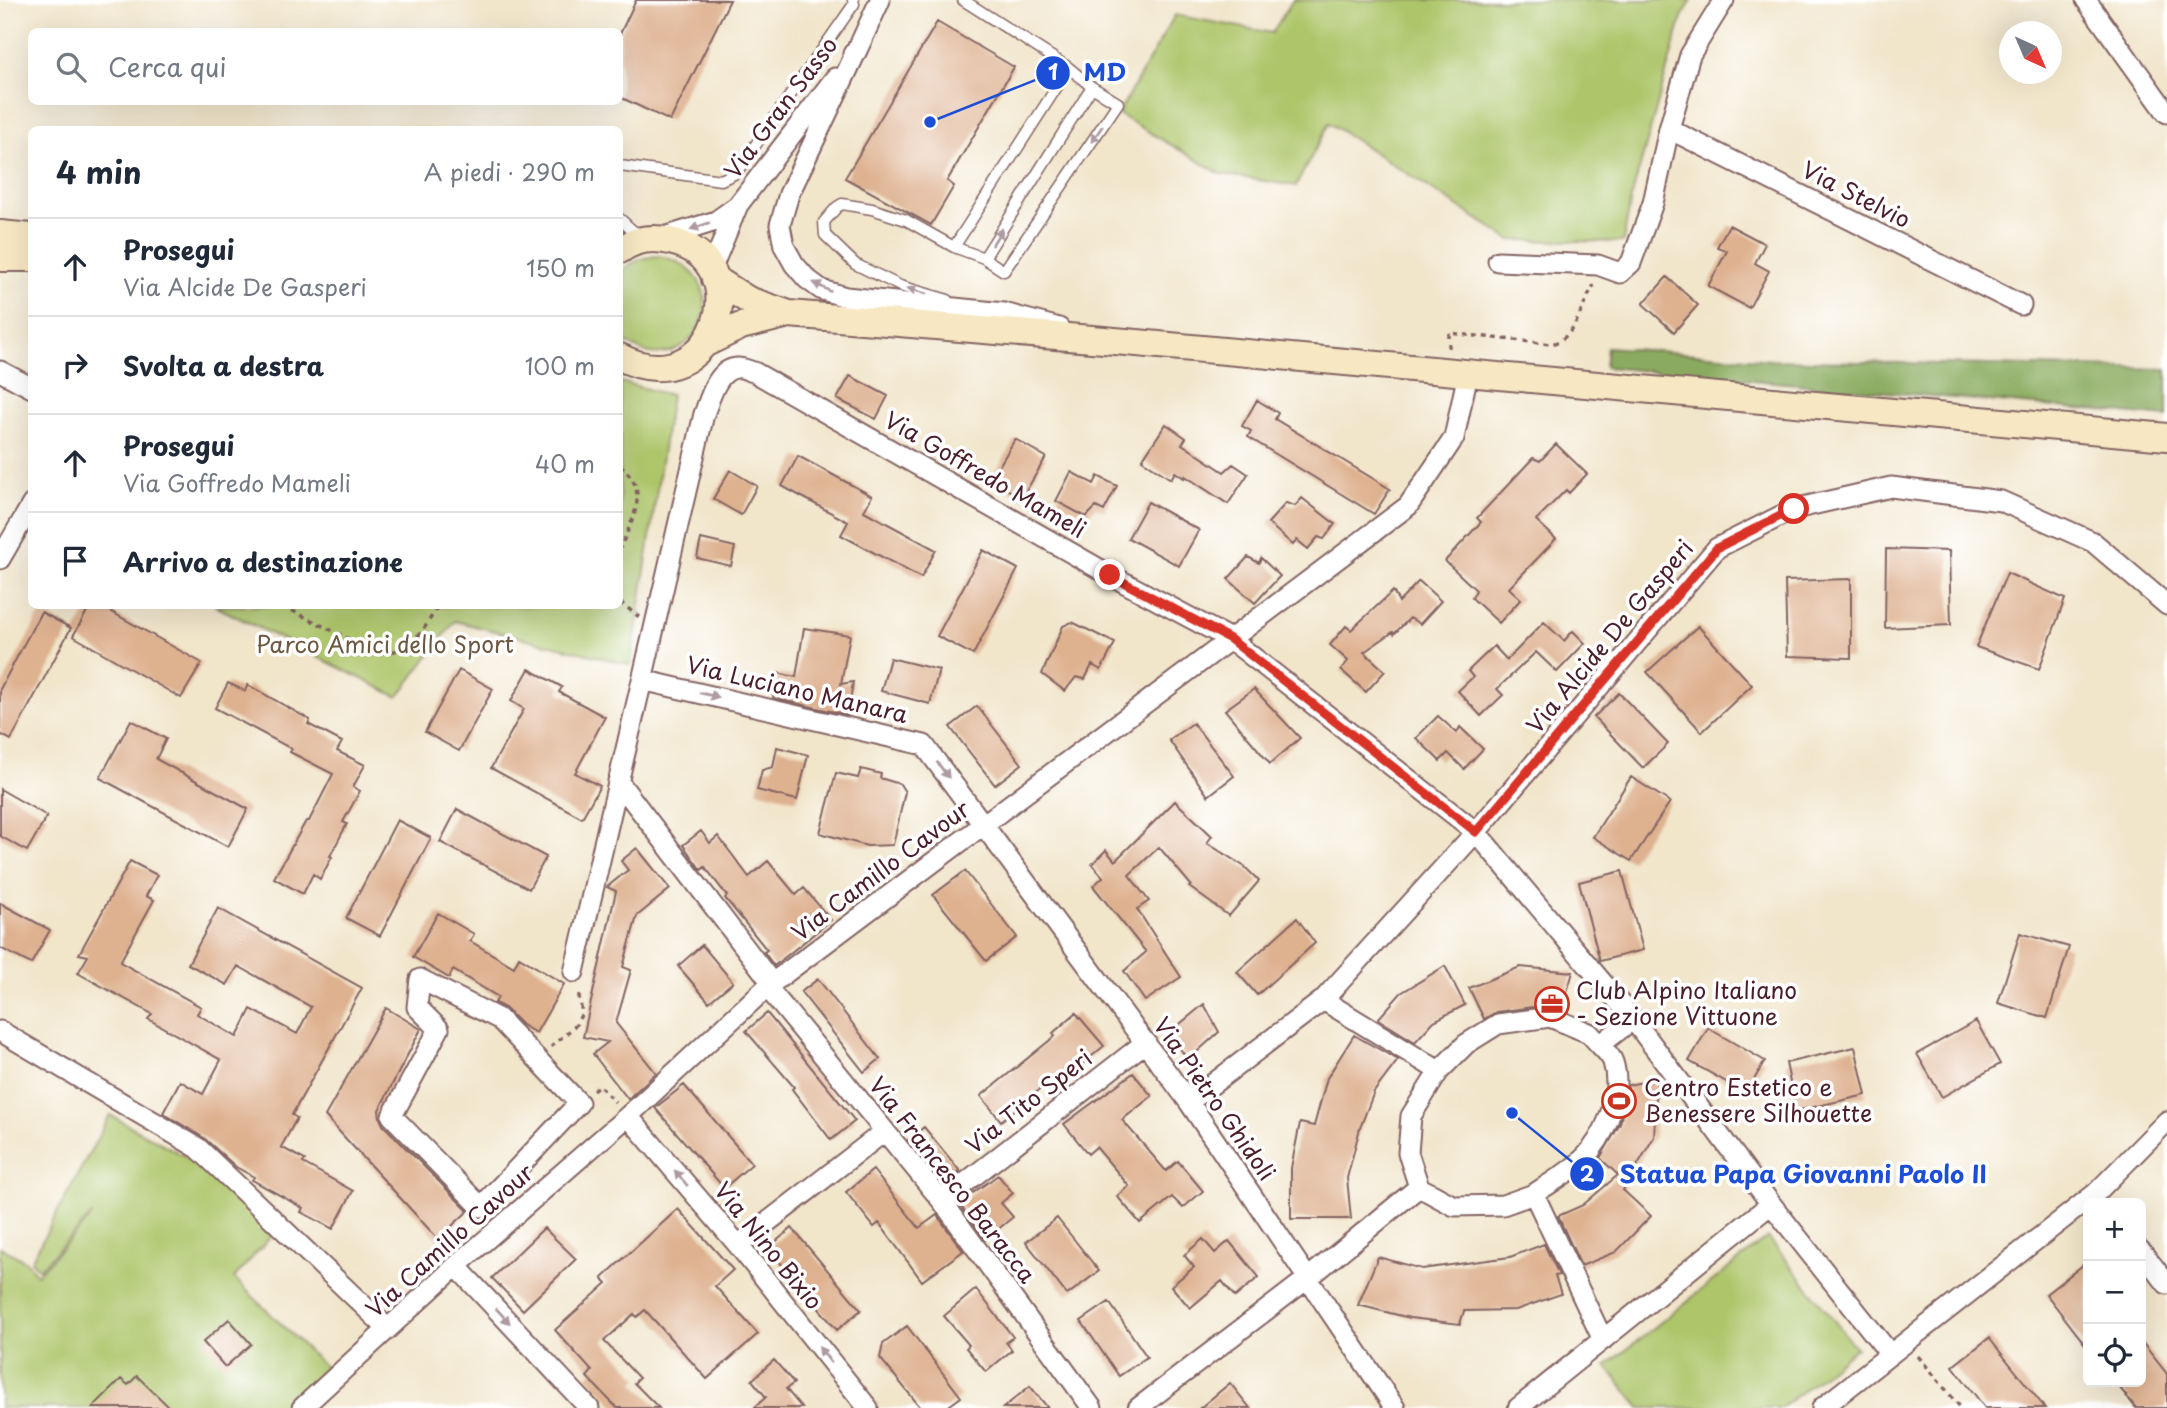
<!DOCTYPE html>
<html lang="it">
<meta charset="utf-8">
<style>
body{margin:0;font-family:"Playpen Sans",sans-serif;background:#f2f2f3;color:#1f2937}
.controls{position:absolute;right:21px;bottom:21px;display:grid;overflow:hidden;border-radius:10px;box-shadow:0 7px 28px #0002}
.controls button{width:63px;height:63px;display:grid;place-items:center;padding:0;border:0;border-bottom:2px solid #e0e1e3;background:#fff;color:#1f2937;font:35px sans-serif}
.compass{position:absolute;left:1999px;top:21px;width:63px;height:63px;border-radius:50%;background:#fff;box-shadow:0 7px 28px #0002;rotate:136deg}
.stop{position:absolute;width:21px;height:21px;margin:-16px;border:5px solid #d93025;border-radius:50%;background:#fff}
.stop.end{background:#d93025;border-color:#fff;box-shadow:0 2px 7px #0008}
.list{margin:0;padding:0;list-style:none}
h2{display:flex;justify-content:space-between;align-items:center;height:91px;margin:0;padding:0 28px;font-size:30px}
h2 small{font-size:23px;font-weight:400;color:#747a83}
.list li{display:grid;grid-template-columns:46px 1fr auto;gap:21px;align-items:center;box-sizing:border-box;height:98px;padding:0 28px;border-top:2px solid #e0e1e3}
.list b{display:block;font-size:26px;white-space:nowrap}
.list p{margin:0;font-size:23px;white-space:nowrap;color:#747a83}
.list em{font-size:23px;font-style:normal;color:#747a83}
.icon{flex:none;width:38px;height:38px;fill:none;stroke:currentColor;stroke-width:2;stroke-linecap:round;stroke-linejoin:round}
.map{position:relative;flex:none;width:2167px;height:1408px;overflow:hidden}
.search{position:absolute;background:#fff;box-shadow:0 7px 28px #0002;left:28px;top:28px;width:595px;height:77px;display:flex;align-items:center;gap:18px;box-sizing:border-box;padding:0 24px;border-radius:10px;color:#747a83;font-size:26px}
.panel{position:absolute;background:#fff;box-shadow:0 7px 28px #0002;left:28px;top:126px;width:595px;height:483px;border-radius:10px}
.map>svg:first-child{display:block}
.green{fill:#adc66b;stroke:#7c724b;stroke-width:2}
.forest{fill:#8aab5f;stroke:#6a6545;stroke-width:2}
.building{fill:#deb18f}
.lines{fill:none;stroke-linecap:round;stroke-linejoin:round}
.lane-casing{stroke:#846463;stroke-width:13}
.street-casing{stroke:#846463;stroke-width:23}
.secondary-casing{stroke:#846463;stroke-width:30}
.path{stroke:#846463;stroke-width:3.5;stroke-dasharray:5 5;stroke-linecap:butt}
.lane{stroke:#fff;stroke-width:10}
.street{stroke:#fff;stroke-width:19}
.secondary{stroke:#f7e8c3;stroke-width:26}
.oneway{fill:#ae9aa0}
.route{stroke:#d93025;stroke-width:9}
.labels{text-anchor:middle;stroke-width:7;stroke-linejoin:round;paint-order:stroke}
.street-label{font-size:23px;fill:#4a1f2b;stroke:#fff}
.park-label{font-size:23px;fill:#6d5941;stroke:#fff}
.poi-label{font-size:23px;fill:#4a1f2b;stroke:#fff;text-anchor:start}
.leader{fill:none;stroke:#1d4ed8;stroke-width:2.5}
.callout-dot{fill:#1d4ed8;stroke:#fff;stroke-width:2.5}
.mark-label{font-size:21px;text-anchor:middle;font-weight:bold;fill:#fff}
.callout-label{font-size:24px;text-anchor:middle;font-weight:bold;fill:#1d4ed8;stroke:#fff;stroke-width:7;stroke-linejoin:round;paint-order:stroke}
</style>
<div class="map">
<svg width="2167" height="1408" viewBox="0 0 2167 1408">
<rect width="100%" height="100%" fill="#fff"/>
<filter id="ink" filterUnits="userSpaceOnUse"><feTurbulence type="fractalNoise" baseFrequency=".0143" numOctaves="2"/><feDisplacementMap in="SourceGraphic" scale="14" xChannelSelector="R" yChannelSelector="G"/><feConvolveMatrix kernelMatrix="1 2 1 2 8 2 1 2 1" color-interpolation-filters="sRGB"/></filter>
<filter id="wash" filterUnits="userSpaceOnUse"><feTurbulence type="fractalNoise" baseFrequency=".00686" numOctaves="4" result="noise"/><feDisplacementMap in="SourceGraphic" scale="28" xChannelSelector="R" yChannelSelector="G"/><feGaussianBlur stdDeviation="1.57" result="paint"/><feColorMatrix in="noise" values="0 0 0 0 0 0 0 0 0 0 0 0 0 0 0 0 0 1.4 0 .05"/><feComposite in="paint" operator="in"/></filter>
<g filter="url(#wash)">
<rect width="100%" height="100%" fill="#f1e5ca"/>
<path class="green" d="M1293,0H1692L1682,17L1631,198L1623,242L1510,240L1329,123L1296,186L1221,174L1118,114L1175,15L1272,33Z
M660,256C751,278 686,396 620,337V273C632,261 643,257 660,256Z
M620,382L671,395L631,665L455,621L398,697L215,606H620Z
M110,1115L190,1159L230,1192L274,1233L234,1278L327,1369L285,1408H0V1247L27,1262L37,1275L93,1214L39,1269L31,1261Z
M1768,1237L1856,1348L1781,1408H1640L1606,1366Z"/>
<path class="forest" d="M1607,347L1772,360L2167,369V417L1605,367Z"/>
<g id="blocks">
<path class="building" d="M636,0H730L670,121L620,97V34Z
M937,22L1014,67L947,181L954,186L931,225L845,178Z
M1729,225L1765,244L1755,263L1769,271L1749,308L1708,286L1727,251L1717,247Z
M1667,277L1698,305L1674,332L1643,304Z
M850,376L888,396L876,419L837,399Z
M1257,400L1278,413L1275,419L1390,489L1374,514L1248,437L1251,431L1242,426Z
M1166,424L1186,438L1182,444L1224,472L1233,464L1248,474L1228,504L1185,476L1184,478L1175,472L1171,479L1142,460Z
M1015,439L1046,457L1022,498L991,480Z
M1556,444L1587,474L1569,493L1566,490L1536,520L1556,539L1509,588L1521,599L1499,623L1472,598L1476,590L1445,561L1481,522L1477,518L1533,458L1540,461Z
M798,456L872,496L864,511L936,550L921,578L841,535L848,522L782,486Z
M730,470L757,486L741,515L713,499Z
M1071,472L1094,484L1098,476L1117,486L1104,511L1096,507L1086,517L1056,501Z
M1302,498L1335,524L1324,539L1318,537L1308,549L1297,540L1293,545L1268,523L1286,503L1295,506Z
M1148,502L1199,530L1179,566L1128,538Z
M701,539L735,547L731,566L697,558Z
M1886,549L1949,551L1951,625L1885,628Z
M983,550L1018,569L973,655L937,636Z
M1248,557L1259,563L1261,558L1280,576L1255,603L1228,579Z
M2007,573L2065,599L2039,669L1976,647Z
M1851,579V658L1787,656L1785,581Z
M1419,581L1441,601L1420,624L1410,618L1394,634L1393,632L1364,652L1385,671L1366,692L1341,670L1348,661L1330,645L1346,626L1351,630L1393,591L1399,602Z
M90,606H101L202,663L181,698L73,636Z
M41,612L71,628L11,740L0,734V689Z
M1072,622L1115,643L1101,670L1092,665L1085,679L1076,677L1065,691L1042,674L1063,626Z
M1544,622L1564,641L1573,631L1585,643L1557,672L1536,652L1497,689L1503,695L1481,716L1458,691L1473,677L1468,671L1494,646L1507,660Z
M1698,626L1752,685L1702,732L1647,672Z
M804,628L850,635L841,684L853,682L848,715L773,698L777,673L796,677Z
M890,658L939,670L930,704L881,691Z
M529,669L562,687L559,692L605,717L575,773L600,786L582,818L491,768L524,709L511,701Z
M459,670L493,689L459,751L425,732Z
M228,683L245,691L248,685L310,720L308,724L342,742L337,751L365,765L353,787L360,791L343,822L347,824L330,856L332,857L320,879L313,874L303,894L274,878L306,821H309L333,774L290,752L292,749L215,708Z
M1254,689L1300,738L1270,764L1225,710Z
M1619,693L1668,744L1643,768L1594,717Z
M977,706L1022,764L995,785L950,727Z
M1438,716L1457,733L1460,727L1483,749L1464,769L1448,753L1440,761L1416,738Z
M131,720L166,739L156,759L248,809L228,847L100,778Z
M1193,723L1234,776L1208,796L1169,740Z
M777,747L808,755L797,800L757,790L762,770L773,767Z
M861,769L881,774L880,778L900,784L905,792L893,845L867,846L820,833L836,773L858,778Z
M1631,777L1670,802L1631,861L1593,837Z
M0,789L47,816L27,851L0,836Z
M1175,801L1212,836L1207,843L1245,867L1259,881L1229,916L1189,887L1191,885L1159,847L1129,875L1149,901L1137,909L1181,977L1145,1001L1124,971L1146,952L1093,886L1103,877L1092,864L1106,850L1115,861Z
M457,809L546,857L529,889L440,842Z
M397,820L431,838L380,936L346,918Z
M701,831L710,843L718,836L749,877L768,861L796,895L804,888L831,920L774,966L764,952L767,950L725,898L727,896L705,867L701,870L683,845Z
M637,848L670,889L637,916L623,967L631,970L616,1023L656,1073L628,1099L593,1054L608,1042L583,1037L616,891L607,887L628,870L621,861Z
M130,861L157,875L146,896L154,900L120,962L201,1007L197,1014L237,1037L251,1009L297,1034L311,1007L238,966L227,985L188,964L218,908L362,988L292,1115L297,1118L281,1147L305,1160L303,1163L353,1191L333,1229L301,1212L303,1208L252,1180L254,1177L236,1167L204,1138L163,1113L180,1081L203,1094L221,1060L148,1019L152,1014L78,973L88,956L79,954Z
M965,871L1017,937L986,961L933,895Z
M1622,871L1643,950L1600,961L1579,882Z
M0,903L50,930L31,964L0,948Z
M438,913L474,934L470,941L514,967L519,957L564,984L536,1033L522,1025L505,1008L495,1003L498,997L453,970L449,978L413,957Z
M1297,918L1315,943L1257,995L1237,972Z
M2020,933L2069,947L2047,1018L1998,1003Z
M702,945L733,982L709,1002L678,966Z
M1445,966L1465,1005L1434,1021L1415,1042L1378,1019L1401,993Z
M1520,967L1573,972L1562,1009L1548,1005L1496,1012L1484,1019L1469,988Z
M818,979L880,1059L864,1072L801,992Z
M1204,1004L1219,1032L1188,1060L1169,1033Z
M386,1008L421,1029L379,1110L380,1118L383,1125L468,1211L438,1239L325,1116Z
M767,1013L855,1121L831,1140L792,1089L794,1087L746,1031Z
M1076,1013L1104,1046L1080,1066L1075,1061L1001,1121L981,1096L1055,1036L1053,1033Z
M1976,1021L2000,1064L1942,1097L1917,1054Z
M1708,1028L1765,1061L1746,1093L1689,1061Z
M1354,1035L1398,1060L1374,1092L1360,1128L1347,1178L1351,1219H1291V1168L1300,1123L1314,1126L1327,1078Z
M1855,1047L1866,1095L1796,1111L1786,1063Z
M1133,1073L1152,1096L1122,1120L1166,1171L1178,1161L1203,1191L1183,1208L1172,1197L1140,1223L1117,1196L1129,1186L1096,1147L1088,1154L1064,1124Z
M1657,1079L1654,1137L1623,1190L1651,1216L1616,1252L1581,1266L1558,1216L1583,1205L1618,1175L1600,1158L1620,1124L1628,1085Z
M684,1085L752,1164L724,1188L655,1108Z
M924,1127L960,1171L944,1184L908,1140Z
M873,1170L919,1228L937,1215L963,1251L922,1281L879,1223L874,1227L846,1192Z
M998,1175L1013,1193L1001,1203L1013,1217L985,1240L959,1203Z
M678,1209L733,1270L715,1286L758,1334L707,1379L645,1310L637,1317L634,1314L604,1341L639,1378L634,1383L659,1408H617L587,1377L592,1371L555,1330L607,1283L602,1278Z
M1057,1218L1099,1271L1067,1295L1026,1242Z
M544,1228L576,1259L523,1310L492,1278Z
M792,1228L861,1310L837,1330L768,1248Z
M1203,1239L1215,1253L1229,1241L1259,1277L1235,1297L1222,1281L1190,1308L1171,1286L1194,1267L1184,1255Z
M1544,1244L1559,1275L1555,1276L1561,1294L1516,1310L1464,1311L1460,1324L1410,1318L1358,1305L1378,1257L1422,1269L1510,1257Z
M2088,1261V1348L2046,1294Z
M976,1289L1013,1337L1006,1342L1012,1350L986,1372L966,1348L969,1345L944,1316Z
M1109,1302L1147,1357L1119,1376L1081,1321Z
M229,1319L251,1344L225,1367L203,1342Z
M907,1326L961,1397L946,1408H921L880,1358L883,1344Z
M1989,1338L2045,1408H1985L1953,1366Z
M2141,1341L2167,1374V1408H2136L2115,1382H2141Z
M774,1360L794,1383L786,1389L802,1408H754L766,1397L752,1380Z
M137,1376L170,1408H92L121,1379L128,1385Z
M1230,1383L1250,1408H1200Z
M1030,1386L1048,1408H1003Z"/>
</g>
</g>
<g filter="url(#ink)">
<use href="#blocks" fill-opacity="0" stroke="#846463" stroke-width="2"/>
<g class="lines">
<g class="lane-casing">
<path id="lane" d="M620,166L721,180L736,173L854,4L853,0
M620,219L633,231L642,234
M954,247L1069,68
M984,258L1004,271L1118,103L1092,87
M948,300L900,286L855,264L825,235L824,222L837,207L842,204L872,209L906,220L954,247L984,258L1092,87L1069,68L963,0"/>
</g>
<g class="street-casing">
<path id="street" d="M2086,0L2167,113
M859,46L789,194L780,225L784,246L794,264L807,279L822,290L846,297L1004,313L1059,328
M853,54L859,46L880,0
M1669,129L2021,305
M658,239L716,221L737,206
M1498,261L1598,265L1620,273L1631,263L1653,203L1669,129L1690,55L1724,0
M711,270L738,205L835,78
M0,371L32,388
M0,559L32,504
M642,680L924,745L1189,1102L1395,1408
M618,781L772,983
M574,972L704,414C710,399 717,369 737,368C742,367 749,371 754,372L1110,575L1230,639L1476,832L1633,1019L1771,1204L1890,1354
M420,979L499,1019L579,1103L481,1207L392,1116L439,1029L417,1007Z
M767,987L942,1201L1092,1408
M1323,1000L1439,1071L1411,1116L1408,1153L1419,1187
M0,1031L198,1148L388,1329
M1439,1071L1466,1044L1498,1024L1550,1017L1589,1033L1600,1045L1633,1019
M1189,1102L1323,1000L1476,832L1717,548L1794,509L1891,487L2001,501L2093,542L2167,605
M628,1116L738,1245L868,1408
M1534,1194C1553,1181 1577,1168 1591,1150C1609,1127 1622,1091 1613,1062C1611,1056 1605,1050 1600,1045
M942,1201L1146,1042
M738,1245L885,1131
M2141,1251L2167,1284
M456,1266L589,1408
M302,1408L456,1266L628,1116L767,987L1408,506L1454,438L1468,373
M1138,1408L1307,1279L1419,1187L1454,1206L1503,1205L1534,1194L1603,1340
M1518,1408L1771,1204
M1822,1408L2096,1193L2167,1121"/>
</g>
<g class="secondary-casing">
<path id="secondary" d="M0,234L32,237
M620,250C635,239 653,237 670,241C761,260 715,406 620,357
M0,258H32
M715,279L748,300L789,314L1104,340L2167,437
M706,343L741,326L789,314"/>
</g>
<path class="path" d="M1449,348V333L1550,344C1576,340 1581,305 1594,285
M620,465C651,491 633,518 620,548
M620,602L639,617
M283,606L377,653L395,651L405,646L422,632L438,606
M536,606L567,610L581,606
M551,1047L576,1025L582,1013L578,991
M593,1090L599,1085L615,1102
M1918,1356L1961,1408"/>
<use href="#lane" class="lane"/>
<use href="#street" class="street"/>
<use href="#secondary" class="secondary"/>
</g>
<defs><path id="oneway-solid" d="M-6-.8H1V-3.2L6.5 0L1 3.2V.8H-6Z" transform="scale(1.75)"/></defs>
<g class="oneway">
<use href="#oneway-solid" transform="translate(1097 134) rotate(124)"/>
<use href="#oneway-solid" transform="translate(700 226) rotate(161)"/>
<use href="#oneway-solid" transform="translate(997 237) rotate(-58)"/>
<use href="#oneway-solid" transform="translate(822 287) rotate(-152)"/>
<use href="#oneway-solid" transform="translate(917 291) rotate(-163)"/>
<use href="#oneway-solid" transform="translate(709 695) rotate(13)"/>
<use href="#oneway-solid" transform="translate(943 770) rotate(53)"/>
<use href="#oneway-solid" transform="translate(681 1178) rotate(-130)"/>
<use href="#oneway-solid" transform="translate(503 1316) rotate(47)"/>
<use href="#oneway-solid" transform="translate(825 1355) rotate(-128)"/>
</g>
</g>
<g class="lines" filter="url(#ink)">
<path class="route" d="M1110,575L1230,639L1476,832L1717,548L1794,509"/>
</g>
<defs>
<g id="office-ring" transform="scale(1.75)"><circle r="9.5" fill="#fff" stroke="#c8321e" stroke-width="1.5"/><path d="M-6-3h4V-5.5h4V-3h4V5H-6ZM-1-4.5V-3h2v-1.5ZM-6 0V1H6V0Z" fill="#c8321e"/></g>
<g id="stadium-ring" transform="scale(1.75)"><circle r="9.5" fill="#fff" stroke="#c8321e" stroke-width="1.5"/><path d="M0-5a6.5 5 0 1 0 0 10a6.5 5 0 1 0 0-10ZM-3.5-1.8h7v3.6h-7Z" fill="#c8321e"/></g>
</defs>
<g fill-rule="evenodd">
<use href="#office-ring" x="1552" y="1004"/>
<use href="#stadium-ring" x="1619" y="1101"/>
</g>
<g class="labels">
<g class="street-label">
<text transform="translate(781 108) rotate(-53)" y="8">Via Gran Sasso</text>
<text transform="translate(1856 195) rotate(27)" y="8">Via Stelvio</text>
<text transform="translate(985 475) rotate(30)" y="8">Via Goffredo Mameli</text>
<text transform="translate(1610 637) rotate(-50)" y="8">Via Alcide De Gasperi</text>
<text transform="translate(797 690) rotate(13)" y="8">Via Luciano Manara</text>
<text transform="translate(881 871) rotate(-37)" y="8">Via Camillo Cavour</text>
<text transform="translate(1214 1099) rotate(55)" y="8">Via Pietro Ghidoli</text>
<text transform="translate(1029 1102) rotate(-38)" y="8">Via Tito Speri</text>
<text transform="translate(952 1180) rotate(52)" y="8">Via Francesco Baracca</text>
<text transform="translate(450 1241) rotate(-42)" y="8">Via Camillo Cavour</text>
<text transform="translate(768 1246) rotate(51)" y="8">Via Nino Bixio</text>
</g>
<g class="park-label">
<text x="385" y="653">Parco Amici dello Sport</text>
</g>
<g class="poi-label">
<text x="1576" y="999">Club Alpino Italiano<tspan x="1576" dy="26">- Sezione Vittuone</tspan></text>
<text x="1644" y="1096">Centro Estetico e<tspan x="1644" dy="26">Benessere Silhouette</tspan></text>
</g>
</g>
<path class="leader" d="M930 122L1053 73M1512 1113L1587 1174"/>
<g class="callout-dot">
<circle cx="930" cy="122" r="7"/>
<circle cx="1512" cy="1113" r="7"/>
<circle cx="1053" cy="73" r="18"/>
<circle cx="1587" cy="1174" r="18"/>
</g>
<g class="mark-label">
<text x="1053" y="80">1</text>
<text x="1587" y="1182">2</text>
</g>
<g class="callout-label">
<text x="1105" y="81">MD</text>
<text x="1803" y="1183">Statua Papa Giovanni Paolo II</text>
</g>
</svg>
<div class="controls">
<button>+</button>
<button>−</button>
<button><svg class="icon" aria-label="locate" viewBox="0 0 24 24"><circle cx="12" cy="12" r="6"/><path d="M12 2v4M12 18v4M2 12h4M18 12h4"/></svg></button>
</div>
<svg class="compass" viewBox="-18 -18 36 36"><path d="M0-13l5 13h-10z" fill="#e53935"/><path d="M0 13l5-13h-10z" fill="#747a83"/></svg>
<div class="stop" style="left:1794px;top:509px"></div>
<div class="stop end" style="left:1110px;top:575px"></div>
<div class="search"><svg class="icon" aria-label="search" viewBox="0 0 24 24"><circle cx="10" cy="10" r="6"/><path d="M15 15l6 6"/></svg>Cerca qui</div>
<section class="panel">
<h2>4 min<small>A piedi · 290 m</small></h2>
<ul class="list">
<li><svg class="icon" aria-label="ahead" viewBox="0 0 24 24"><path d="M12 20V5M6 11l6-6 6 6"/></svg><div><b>Prosegui</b><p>Via Alcide De Gasperi</p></div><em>150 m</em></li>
<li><svg class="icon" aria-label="right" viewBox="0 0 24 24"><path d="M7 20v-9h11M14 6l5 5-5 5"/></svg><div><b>Svolta a destra</b></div><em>100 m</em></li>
<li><svg class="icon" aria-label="ahead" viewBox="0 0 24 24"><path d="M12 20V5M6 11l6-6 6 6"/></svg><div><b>Prosegui</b><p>Via Goffredo Mameli</p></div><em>40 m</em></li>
<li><svg class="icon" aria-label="arrive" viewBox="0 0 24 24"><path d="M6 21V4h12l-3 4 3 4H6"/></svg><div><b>Arrivo a destinazione</b></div></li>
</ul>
</section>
</div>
